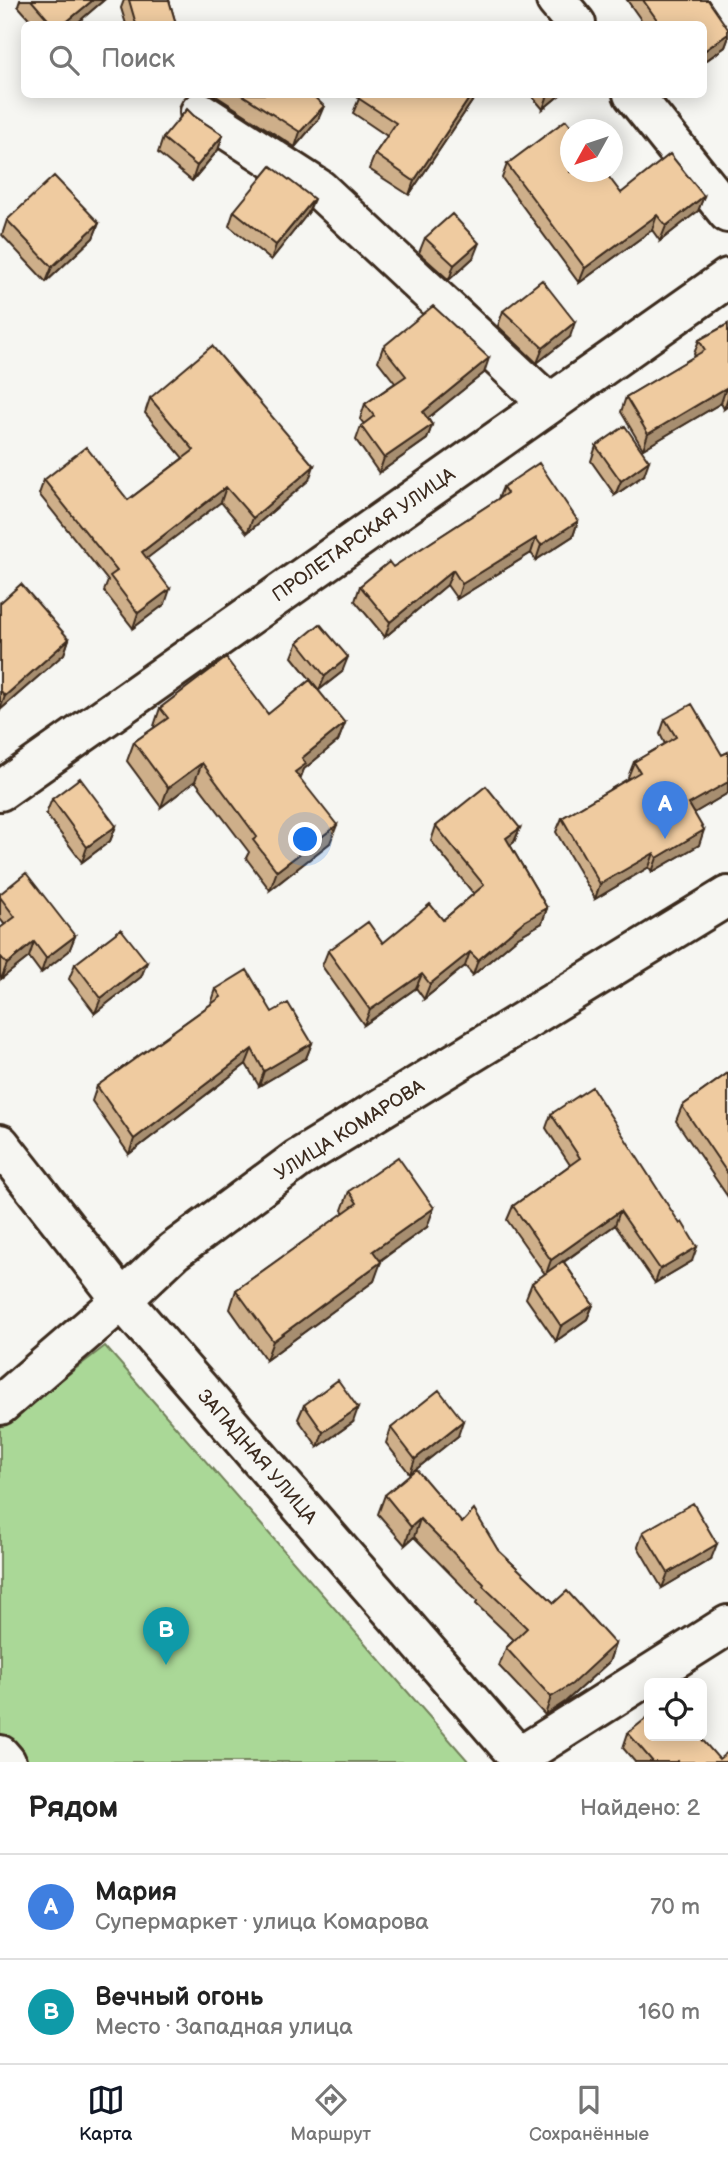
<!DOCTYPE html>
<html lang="ru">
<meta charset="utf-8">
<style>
body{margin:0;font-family:"Balsamiq Sans",sans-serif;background:#f2f2f2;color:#222}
.controls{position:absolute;right:21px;bottom:21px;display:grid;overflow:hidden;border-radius:10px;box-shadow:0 4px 18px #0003}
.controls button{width:63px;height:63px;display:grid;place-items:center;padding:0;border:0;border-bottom:2px solid #e0e0e0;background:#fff;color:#222;font:35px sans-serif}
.compass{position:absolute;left:560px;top:119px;width:63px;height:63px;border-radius:50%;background:#fff;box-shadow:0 4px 18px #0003;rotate:230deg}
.you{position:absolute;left:306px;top:840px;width:24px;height:24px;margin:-18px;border:5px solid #fff;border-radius:50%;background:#1a73e8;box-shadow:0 0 0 10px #1a73e833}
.badge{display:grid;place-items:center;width:46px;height:46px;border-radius:50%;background:#111827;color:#fff;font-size:23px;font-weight:700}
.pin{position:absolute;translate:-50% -58px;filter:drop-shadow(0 2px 4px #0008)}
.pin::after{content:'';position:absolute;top:37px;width:24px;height:21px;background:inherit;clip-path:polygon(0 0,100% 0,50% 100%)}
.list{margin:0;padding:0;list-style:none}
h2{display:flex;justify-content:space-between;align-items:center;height:91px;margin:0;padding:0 28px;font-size:30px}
h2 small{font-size:23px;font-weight:400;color:#767676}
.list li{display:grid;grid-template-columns:46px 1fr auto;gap:21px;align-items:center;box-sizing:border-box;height:105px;padding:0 28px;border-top:2px solid #e0e0e0}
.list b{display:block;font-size:26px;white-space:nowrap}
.list p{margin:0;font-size:23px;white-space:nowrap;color:#767676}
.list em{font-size:23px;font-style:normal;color:#767676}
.icon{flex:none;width:38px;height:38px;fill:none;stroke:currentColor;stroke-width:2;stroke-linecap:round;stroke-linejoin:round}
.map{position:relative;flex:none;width:728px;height:1762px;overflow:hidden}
.search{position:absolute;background:#fff;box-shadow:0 4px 18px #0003;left:21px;right:21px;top:21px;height:77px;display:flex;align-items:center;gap:18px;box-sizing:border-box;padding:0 24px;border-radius:10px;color:#767676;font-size:26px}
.sheet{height:301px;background:#fff}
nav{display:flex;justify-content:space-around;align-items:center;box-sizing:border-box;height:98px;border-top:2px solid #e0e0e0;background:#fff;font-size:19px;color:#767676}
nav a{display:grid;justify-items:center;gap:4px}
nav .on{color:#111827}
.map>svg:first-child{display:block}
.green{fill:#aad897;stroke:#72815a;stroke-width:2}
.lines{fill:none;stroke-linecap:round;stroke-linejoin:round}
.minor-casing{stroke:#3b2a1e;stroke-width:44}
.major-casing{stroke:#3b2a1e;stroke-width:44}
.minor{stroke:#f6f6f2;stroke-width:38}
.major{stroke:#f6f6f2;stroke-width:38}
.wall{fill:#ceaf8a;stroke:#3b2a1e;stroke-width:2}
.shaded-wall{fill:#a78e70;stroke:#3b2a1e;stroke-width:2}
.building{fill:#efcba0;stroke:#3b2a1e;stroke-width:2}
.labels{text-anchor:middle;stroke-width:5;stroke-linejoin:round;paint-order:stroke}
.street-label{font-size:19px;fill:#3b2a1e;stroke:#f6f6f2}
</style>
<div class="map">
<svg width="728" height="1762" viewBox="0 0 728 1762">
<rect width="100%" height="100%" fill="#f6f6f2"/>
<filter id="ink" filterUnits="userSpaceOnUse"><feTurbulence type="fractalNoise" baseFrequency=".0143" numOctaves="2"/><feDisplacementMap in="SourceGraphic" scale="14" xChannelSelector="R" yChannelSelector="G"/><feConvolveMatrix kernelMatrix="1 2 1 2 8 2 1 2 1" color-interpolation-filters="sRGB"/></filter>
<g filter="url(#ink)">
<path class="green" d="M105,1346L469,1762H0V1427Z"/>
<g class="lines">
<g class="minor-casing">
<path id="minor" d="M556,0L576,24
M633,94L728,213
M200,112L319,189L548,403
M0,791L728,278
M122,1300L523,1762
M0,1755L6,1762
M519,1757L728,1625"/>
</g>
<g class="major-casing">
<path id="major" d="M0,1144L122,1300
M0,1405L122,1300L174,1251L298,1159L728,896"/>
</g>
<use href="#minor" class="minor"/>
<use href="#major" class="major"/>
</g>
<path class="wall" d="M20,0H104L76,24H34L18,6Z
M124,0H169L176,24H126L121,8Z
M627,0H708L728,34V39L725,47L704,62V24H644Z
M213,94H311L318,120L295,147Z
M361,94H477L409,195L369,169L375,154L387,136L353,113Z
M530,94H561L543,109Z
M194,116L223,135L218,150L192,181L158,153L163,138Z
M507,164L621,193L704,196L698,211L660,241L652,230L579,283L502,178Z
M234,211L308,213L271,260L229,226Z
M7,220L99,223L93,238L46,282L2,235Z
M425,238L473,258L449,280L419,253Z
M503,311L570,337L537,363L498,326Z
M728,324V406L724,409L721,403L643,449L621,412L626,397L695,356L694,354L699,340Z
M383,347L484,373L428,418L432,425L427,439L379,473L356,440L361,426L364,424L360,419L365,404L395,383L378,361Z
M150,398L309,480L247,533L221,502L147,558L165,604L133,628L104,591L108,581L39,494L44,480L128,500L183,458L145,413Z
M596,446L644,475L615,495L591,461Z
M503,487L578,521L573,536L536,560L531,553L457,599L447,585L385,637L355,601L360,586L393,567L498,499Z
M0,603L69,639L64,654L0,710Z
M298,642L342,672L319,690L292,657Z
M160,708L268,714L345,723L338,741L304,769L300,779L330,843L270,890L246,858L249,852L195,781L161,807L127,761L134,742L155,727L154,726Z
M665,719L722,755L728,752V793L694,813L699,845L652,872L649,867L595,899L556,832L562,818L629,778L628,777L634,762L665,744L660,734Z
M52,799L116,826L110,841L82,862L46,814Z
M436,826L520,828L514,842L510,845L547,908L542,923L518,937L473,975L465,966L424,999L416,988L364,1025L322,966L328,951L383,943L443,920L474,894L431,841Z
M0,894L75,936L69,951L41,973L29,957L1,979L0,977V928L5,925L0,919Z
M147,962L141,977L95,1013L69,979L75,964Z
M216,989L272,1012L312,1043L306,1058L259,1086L246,1064L129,1154L92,1101L97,1086L211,1004Z
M728,1073V1197L676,1121L682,1106Z
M551,1114L692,1261L655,1283L615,1225L564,1262L593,1305L587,1319L556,1341L526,1298L532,1283L545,1274L507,1220L513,1206L570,1165L546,1128Z
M349,1191L427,1227L380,1261L374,1281L266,1360L230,1309L236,1290L344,1213L342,1210Z
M304,1405L353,1422L318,1447L298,1419Z
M391,1428L458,1436L410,1474L386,1443Z
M385,1495L462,1523L498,1550L554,1603L615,1644L609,1662L565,1702L545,1715L499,1666L506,1648L514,1640L476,1604L477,1601L414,1537L405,1545L378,1514Z
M643,1532L711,1559L662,1588L638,1547Z
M628,1733L719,1759L728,1762H635L623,1748Z"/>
<path class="shaded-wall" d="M93,0H104L76,24H64Z
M728,34V39L725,47L704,62V51Z
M472,94H477L409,195L414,181Z
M561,94L543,109L548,95Z
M324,106L318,120L295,147L300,132Z
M223,135L218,150L192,181L197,166Z
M704,196L698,211L660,241L666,226Z
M314,199L308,213L271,260L276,245Z
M657,215L652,230L579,283L585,268Z
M99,223L93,238L46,282L52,267Z
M479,243L473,258L449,280L454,265Z
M575,322L570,337L537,363L543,348Z
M489,358L484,373L418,426L423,412Z
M726,388L721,403L643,449L648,434Z
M728,397V406L724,409Z
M432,425L427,439L379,473L384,458Z
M649,461L644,475L615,495L621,481Z
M314,466L309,480L247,533L253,518Z
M226,487L221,502L137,566L142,552Z
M578,521L573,536L536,560L541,545Z
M536,538L531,553L457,599L462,584Z
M453,570L447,585L385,637L390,622Z
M170,589L165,604L133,628L138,613Z
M69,639L64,654L0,710L5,696Z
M348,657L342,672L319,690L325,676Z
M345,723L338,741L304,769L299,782L295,772L302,758Z
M202,763L195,781L161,807L168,788Z
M728,782V793L684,819L689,804Z
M337,825L330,843L270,890L277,871Z
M116,826L110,841L82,862L87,847Z
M520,828L514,842L501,853L506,838Z
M704,830L699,845L652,872L657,858Z
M654,853L649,867L595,899L600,884Z
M547,908L542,923L518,937L473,975L478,960L523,922Z
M75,936L69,951L41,973L46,958Z
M34,942L29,957L1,979L7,964Z
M470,952L465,966L424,999L430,984Z
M147,962L141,977L95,1013L101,998Z
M422,974L416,988L364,1025L370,1010Z
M312,1043L306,1058L259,1086L264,1071Z
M252,1049L246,1064L129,1154L134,1139Z
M434,1208L427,1227L366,1270L373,1251Z
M620,1211L615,1225L546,1274L551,1260Z
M697,1247L692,1261L655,1283L660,1269Z
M381,1262L374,1281L266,1360L273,1341Z
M593,1305L587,1319L556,1341L561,1326Z
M358,1408L353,1422L318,1447L323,1432Z
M463,1421L458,1436L410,1474L415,1459Z
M420,1519L414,1537L405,1545L411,1527Z
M717,1544L711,1559L662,1588L668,1573Z
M615,1644L609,1662L565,1702L545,1715L551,1697Z"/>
<path class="building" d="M31,0H93L64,24H52Z
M129,0H169L176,24H136Z
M643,0H708L728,29V34L704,51V24H660Z
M241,94H311L324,106L300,132Z
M361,94H472L414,181L375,154L396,123L358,98Z
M187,109L194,116L223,135L197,166L163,138Z
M566,120L574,130H570V172H605L621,193L670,154L704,196L666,226L657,215L585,268L507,164Z
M271,166L314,199L276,245L234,211Z
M54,176L99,223L52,267L7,220Z
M452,214L479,243L454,265L425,238Z
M542,280L575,322L543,348L503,311Z
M433,306L489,358L423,412L432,425L384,458L361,426L374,416L365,404L406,376L383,347Z
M728,324V392L726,388L648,434L626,397L705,350L699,340Z
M212,346L314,466L253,518L226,487L142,552L170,589L138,613L110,576L117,571L44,480L86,447L128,500L194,450L150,398Z
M625,426L649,461L621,481L596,446Z
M539,463L578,521L541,545L536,538L462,584L453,570L390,622L360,586L389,562L393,567L507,493L503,487Z
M21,584L69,639L5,696L0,690V603Z
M320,624L348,657L325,676L298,642Z
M226,658L268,714L310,680L345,723L302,758L306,764L295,772L337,825L277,871L253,840L257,837L202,763L168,788L134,742L168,718L160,708Z
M692,704L722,755L728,752V782L689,804L704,830L657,858L654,853L600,884L562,818L640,772L634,762L676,737L665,719Z
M80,778L116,826L87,847L52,799Z
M486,786L520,828L506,838L547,908L523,922L478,960L470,952L430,984L422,974L370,1010L328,951L368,922L383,943L430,904L443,920L484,885L436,826Z
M26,873L75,936L46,958L34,942L7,964L0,956V928L15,917L0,897V894Z
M121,929L147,962L101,998L75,964Z
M247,970L272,1012L288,1003L312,1043L264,1071L252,1049L134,1139L97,1086L221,997L216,989Z
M728,1073V1174L682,1106Z
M592,1087L680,1224L682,1222L697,1247L660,1269L620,1211L551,1260L513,1206L580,1158L551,1114Z
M398,1157L434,1208L373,1251L381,1262L273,1341L236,1290L357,1203L349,1191Z
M563,1261L593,1305L561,1326L532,1283Z
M338,1380L358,1408L323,1432L304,1405Z
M439,1390L463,1421L415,1459L391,1428Z
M416,1469L462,1523L474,1510L498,1550L554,1603L567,1591L615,1644L572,1684L551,1697L506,1648L527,1628L483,1586L484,1584L420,1519L411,1527L385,1495Z
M693,1503L717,1544L668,1573L643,1532Z
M649,1716V1736H699L719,1759L728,1752V1762H679L678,1761L676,1762H653L628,1733Z"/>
</g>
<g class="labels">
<g class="street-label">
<text transform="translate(363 534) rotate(-35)" y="7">ПРОЛЕТАРСКАЯ УЛИЦА</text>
<text transform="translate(349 1129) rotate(-32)" y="7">УЛИЦА КОМАРОВА</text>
<text transform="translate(258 1456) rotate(49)" y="7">ЗАПАДНАЯ УЛИЦА</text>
</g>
</g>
</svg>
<div class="controls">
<button><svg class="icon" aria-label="locate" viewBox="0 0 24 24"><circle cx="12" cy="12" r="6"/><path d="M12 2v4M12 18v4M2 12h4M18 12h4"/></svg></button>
</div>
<svg class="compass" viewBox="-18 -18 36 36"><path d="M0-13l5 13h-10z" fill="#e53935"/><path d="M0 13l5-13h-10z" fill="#767676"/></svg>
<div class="you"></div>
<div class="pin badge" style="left:665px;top:839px;background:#3f7fe0">A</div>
<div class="pin badge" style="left:166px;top:1665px;background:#0f9aa8">B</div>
<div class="search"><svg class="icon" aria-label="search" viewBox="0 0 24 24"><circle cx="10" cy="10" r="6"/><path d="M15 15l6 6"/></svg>Поиск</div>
</div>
<section class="sheet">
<h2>Рядом<small>Найдено: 2</small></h2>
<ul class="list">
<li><span class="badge" style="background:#3f7fe0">A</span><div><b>Мария</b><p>Супермаркет · улица Комарова</p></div><em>70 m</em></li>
<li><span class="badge" style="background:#0f9aa8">B</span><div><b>Вечный огонь</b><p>Место · Западная улица</p></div><em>160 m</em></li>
</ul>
</section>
<nav>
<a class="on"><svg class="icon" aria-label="map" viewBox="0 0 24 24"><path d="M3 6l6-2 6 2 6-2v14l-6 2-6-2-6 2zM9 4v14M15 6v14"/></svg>Карта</a>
<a><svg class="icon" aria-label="directions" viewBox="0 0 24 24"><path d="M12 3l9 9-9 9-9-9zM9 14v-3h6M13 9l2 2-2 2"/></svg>Маршрут</a>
<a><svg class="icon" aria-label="saved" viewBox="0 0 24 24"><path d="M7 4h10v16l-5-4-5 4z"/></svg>Сохранённые</a>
</nav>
